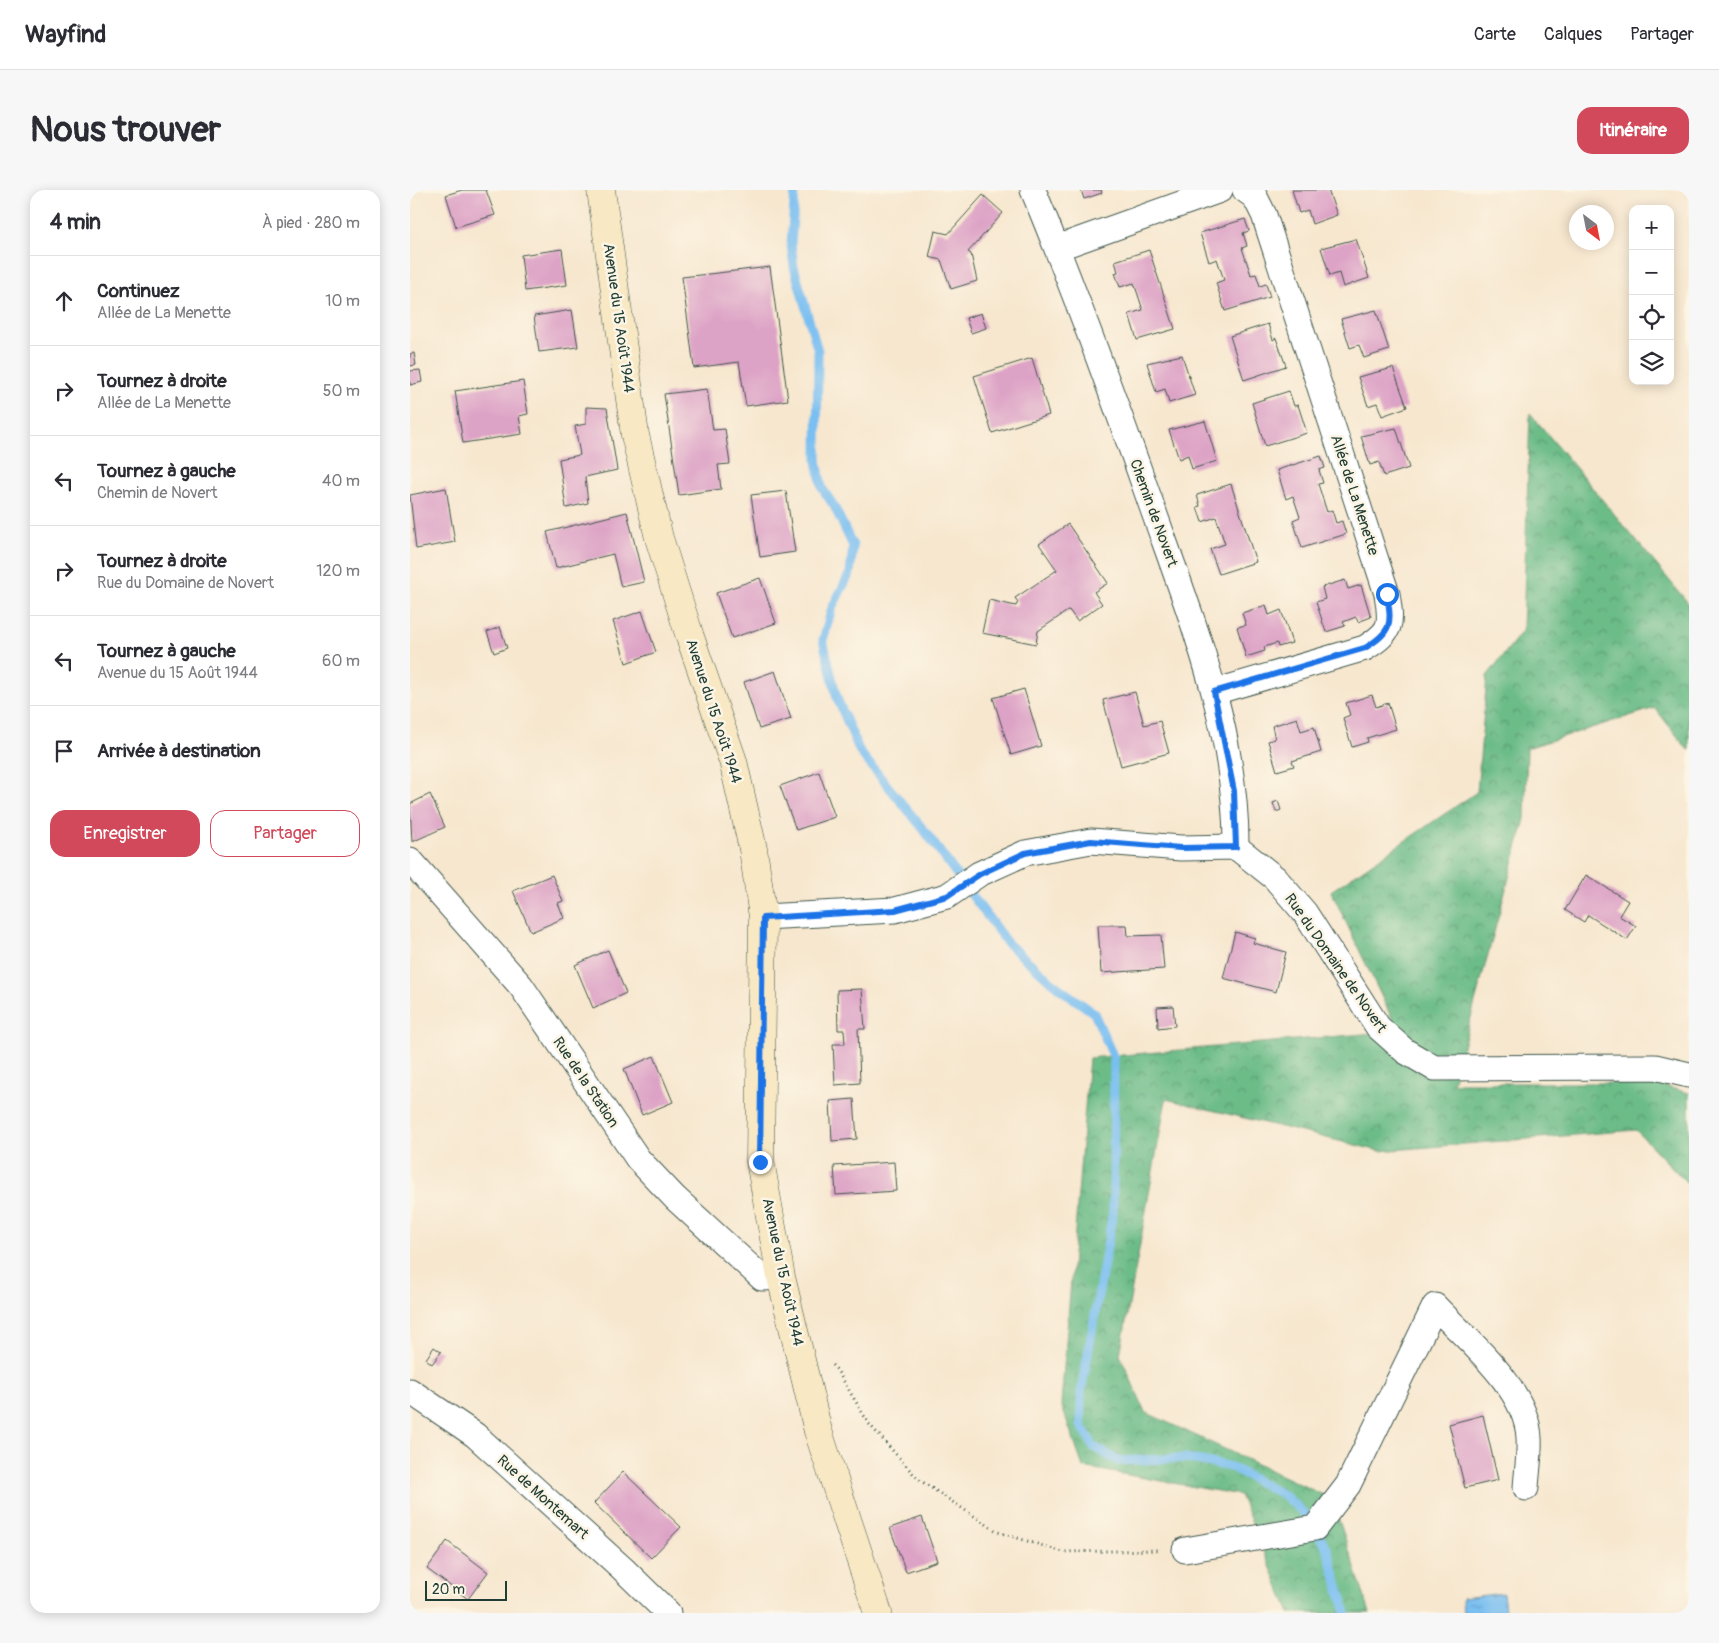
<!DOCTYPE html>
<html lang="fr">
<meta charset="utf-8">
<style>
body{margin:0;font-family:Pangolin,sans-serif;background:#f7f7f7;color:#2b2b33}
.controls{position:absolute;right:15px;top:15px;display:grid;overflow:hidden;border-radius:10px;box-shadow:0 2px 12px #0003}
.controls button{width:45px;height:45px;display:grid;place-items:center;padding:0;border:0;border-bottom:1px solid #e1e1e2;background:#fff;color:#2b2b33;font:25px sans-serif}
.compass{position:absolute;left:1159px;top:15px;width:45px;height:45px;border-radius:50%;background:#fff;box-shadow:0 2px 12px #0003;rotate:148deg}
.scale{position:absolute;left:15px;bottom:12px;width:82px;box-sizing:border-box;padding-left:5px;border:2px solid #1f3d34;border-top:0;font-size:14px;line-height:18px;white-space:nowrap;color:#1f3d34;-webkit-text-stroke:4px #fcf5e5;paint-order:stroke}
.stop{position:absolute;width:15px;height:15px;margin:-11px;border:4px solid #1a73e8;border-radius:50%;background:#fff}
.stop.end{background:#1a73e8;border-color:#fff;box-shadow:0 1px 5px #0008}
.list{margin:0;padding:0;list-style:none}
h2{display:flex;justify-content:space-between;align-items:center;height:65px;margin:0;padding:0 20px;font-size:21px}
h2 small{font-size:16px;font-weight:400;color:#7c7c81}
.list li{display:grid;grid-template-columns:32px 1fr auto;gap:15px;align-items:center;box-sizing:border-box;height:90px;padding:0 20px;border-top:1px solid #e1e1e2}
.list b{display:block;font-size:19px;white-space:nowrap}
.list p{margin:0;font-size:16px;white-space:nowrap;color:#7c7c81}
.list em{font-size:16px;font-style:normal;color:#7c7c81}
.actions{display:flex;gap:10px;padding:15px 20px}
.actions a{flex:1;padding:11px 0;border:1px solid #d1495b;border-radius:15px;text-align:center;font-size:18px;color:#d1495b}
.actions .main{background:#d1495b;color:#fff}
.icon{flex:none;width:28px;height:28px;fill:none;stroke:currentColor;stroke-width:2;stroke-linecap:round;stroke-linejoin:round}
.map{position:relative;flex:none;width:1279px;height:1423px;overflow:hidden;border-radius:15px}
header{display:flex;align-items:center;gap:30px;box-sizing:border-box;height:70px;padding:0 25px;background:#fff;border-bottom:1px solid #e1e1e2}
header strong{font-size:24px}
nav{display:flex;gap:28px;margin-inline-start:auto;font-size:18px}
.intro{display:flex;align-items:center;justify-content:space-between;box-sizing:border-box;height:120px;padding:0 30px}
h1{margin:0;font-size:35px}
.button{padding:12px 22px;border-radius:15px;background:#d1495b;color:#fff;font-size:18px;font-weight:700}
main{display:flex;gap:30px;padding:0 30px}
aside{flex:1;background:#fff;border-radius:15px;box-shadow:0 2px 12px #0003}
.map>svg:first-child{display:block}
.forest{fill:url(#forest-crowns);stroke:#467c5e}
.water{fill:url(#water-ripples);stroke:#4c7e92}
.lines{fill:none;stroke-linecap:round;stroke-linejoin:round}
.stream{stroke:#7abff1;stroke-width:9}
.building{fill:#dda3c6}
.minor-casing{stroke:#3f564b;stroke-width:27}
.secondary-casing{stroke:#3f564b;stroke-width:29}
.path{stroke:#3f564b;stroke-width:3;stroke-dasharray:1 4;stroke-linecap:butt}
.minor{stroke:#fff;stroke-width:25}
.secondary{stroke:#f8e8c3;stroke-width:28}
.route{stroke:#1a73e8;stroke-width:6}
.labels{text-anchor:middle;stroke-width:5;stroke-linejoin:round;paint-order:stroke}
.street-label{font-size:15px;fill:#1f3d34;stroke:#fcf5e5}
</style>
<header>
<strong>Wayfind</strong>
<nav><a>Carte</a><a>Calques</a><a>Partager</a></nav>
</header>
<div class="intro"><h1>Nous trouver</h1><a class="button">Itinéraire</a></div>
<main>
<aside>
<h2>4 min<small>À pied · 280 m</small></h2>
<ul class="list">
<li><svg class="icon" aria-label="ahead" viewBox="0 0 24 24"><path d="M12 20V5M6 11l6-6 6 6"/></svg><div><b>Continuez</b><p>Allée de La Menette</p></div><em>10 m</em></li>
<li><svg class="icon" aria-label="right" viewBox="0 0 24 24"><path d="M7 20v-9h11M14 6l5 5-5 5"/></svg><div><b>Tournez à droite</b><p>Allée de La Menette</p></div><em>50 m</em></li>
<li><svg class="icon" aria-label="left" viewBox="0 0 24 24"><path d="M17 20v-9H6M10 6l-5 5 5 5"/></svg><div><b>Tournez à gauche</b><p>Chemin de Novert</p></div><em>40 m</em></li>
<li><svg class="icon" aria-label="right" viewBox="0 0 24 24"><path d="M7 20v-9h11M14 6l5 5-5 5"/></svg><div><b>Tournez à droite</b><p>Rue du Domaine de Novert</p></div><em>120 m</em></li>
<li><svg class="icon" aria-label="left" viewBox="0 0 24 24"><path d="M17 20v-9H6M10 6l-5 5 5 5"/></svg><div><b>Tournez à gauche</b><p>Avenue du 15 Août 1944</p></div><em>60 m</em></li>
<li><svg class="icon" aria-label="arrive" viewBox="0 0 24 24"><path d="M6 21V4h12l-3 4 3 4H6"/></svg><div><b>Arrivée à destination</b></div></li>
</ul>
<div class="actions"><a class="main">Enregistrer</a><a>Partager</a></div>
</aside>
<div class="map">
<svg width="1279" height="1423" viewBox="0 0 1279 1423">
<defs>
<pattern id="forest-crowns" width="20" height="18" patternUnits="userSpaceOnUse" patternTransform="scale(1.25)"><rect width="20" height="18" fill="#6cbc88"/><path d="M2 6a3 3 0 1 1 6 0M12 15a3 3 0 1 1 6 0" fill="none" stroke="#589a70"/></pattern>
<pattern id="water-ripples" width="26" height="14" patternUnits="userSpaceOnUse" patternTransform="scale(1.25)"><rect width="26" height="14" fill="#7abff1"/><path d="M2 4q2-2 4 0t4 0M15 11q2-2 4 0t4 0" fill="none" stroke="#639cc4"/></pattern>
</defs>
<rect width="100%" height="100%" fill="#fcf5e5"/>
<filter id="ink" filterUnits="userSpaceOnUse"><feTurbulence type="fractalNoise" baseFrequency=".02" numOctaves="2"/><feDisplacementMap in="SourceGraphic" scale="10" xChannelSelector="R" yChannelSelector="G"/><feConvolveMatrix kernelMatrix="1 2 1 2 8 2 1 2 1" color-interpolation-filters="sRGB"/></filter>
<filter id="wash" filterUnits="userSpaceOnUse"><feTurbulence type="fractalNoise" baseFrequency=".0096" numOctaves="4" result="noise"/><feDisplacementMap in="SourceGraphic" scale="20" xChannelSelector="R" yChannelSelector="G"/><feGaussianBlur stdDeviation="1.12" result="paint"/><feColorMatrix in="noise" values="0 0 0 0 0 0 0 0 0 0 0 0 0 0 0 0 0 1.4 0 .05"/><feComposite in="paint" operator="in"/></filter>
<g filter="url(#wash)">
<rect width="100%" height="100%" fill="#f7e7cf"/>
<path class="forest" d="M1120,223L1279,414V561L1245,518L1117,558L1115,629L1043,893H1243L1279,903V995L1226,940L970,961L756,909L710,1165L735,1222L922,1309L960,1423H880L830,1305L673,1277L651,1214L679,868L988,841L921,701L1067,602L1077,486L1113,440Z"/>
<path class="water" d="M1093,1403L1095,1421L1053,1423L1052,1408Z"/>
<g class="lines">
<path class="stream" d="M385,0L381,54L384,77L408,161L407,270L412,298L424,316L443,356L440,383L422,418L413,450L427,508L450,562L514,640L597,753L649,798L684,823L704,868L703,1022L671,1203V1235L684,1257L708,1271L776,1268L821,1277L875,1306L899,1328L917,1358L936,1423"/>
</g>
<g id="blocks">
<path class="building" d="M52,0H76L85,25L46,37L36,5Z
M671,0H691L692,3L674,9Z
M882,0H918L927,25L902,34L898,20L889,23Z
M573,5L593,23L558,62L561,64L567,91L541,99L531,70L519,67L525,41L538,44Z
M835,29L839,41L833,43L837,56L832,58L841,85L846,84L850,96L856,94L860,107L815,121L806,93L814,90L807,69L799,72L790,43Z
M946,49L959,88L933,97L929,83L920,86L911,58Z
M152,59L157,95L115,101L111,65Z
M739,60L765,139L727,150L719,124L733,120L724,93L710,97L705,83L708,82L705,71Z
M360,77L378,210L336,216L329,172L284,178L272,87Z
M162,120L168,157L129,162L124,126Z
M966,120L979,160L954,168L949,155L940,158L931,129Z
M571,123L576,138L561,143L556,128Z
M858,134L863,150L866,148L876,176L834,190L820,146Z
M4,163L6,175L0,176V164Z
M772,165L785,205L759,213L755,199L746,202L737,173Z
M622,168L639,225L582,243L564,186Z
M983,178L997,217L972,226L967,213L958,216L948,187Z
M10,180L12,192L0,195V181Z
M113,191L118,224L109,226L112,244L53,253L45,201Z
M297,199L303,240L315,239L320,274L308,275L311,299L269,305L254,204Z
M879,201L884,216L888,215L897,243L855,256L842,213Z
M176,217L197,218L207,280L175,287L178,313L156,318L149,269L170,265L165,236L176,234Z
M795,231L807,271L782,279L778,265L769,269L759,240Z
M986,238L999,278L974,286L969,272L960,275L951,246Z
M911,266L915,278L909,280L913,293L908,294L917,322L922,320L926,333L932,331L936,344L892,358L883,330L890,327L883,306L876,309L867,280Z
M821,294L846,372L809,384L800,359L815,354L806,327L792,332L787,317L790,316L787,305Z
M36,298L45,352L6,359L0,305Z
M376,301L385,362L350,367L341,305Z
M217,322L234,392L211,397L203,364L146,378L137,342Z
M658,334L698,393L684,402L692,414L667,431L659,420L628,441L626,454L572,443L579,410L606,416L608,412L605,408L647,380L629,354Z
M350,388L366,433L322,448L306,403Z
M935,390L938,399L951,395L961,427L948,432L946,427L933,432L935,436L916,442L906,412L915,409L912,397Z
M856,415L859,425L871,420L882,453L868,457L867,453L854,457L855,461L836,467L827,437L836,435L832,423Z
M232,421L246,462L216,473L203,431Z
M90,437L97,458L84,463L77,442Z
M365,481L381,529L349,539L334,492Z
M614,499L631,556L601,565L583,508Z
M725,502L734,535L750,531L759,563L711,576L693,510Z
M962,505L966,517L978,513L986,539L957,548L958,552L942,557L933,528L940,525L936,513Z
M887,528L891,541L904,537L911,562L882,571L884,576L867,581L858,551L865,549L862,536Z
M409,582L425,627L386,640L370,596Z
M20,604L35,637L2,652L0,614Z
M868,611L871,620L866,622L863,613Z
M142,685L153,711L148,713L154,728L121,742L103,701Z
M1176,685L1218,711L1209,726L1226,736L1217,750L1178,725L1174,732L1155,720Z
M688,735H717L718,746L751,745L754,779L691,783Z
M825,742L845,748L843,753L876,762L866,802L813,788Z
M198,760L216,803L183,818L165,775Z
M452,799L455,839H448L450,893L425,895L423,854H435L434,840H428L427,800Z
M763,816L765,836L748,838L747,817Z
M244,866L263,912L232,925L214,879Z
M444,909L447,949L422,951L420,911Z
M484,972L486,1001L426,1005L424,976Z
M24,1157L31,1162L22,1174L16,1169Z
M1073,1225L1088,1290L1055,1298L1039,1234Z
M213,1282L271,1337L241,1368L184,1313Z
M512,1327L527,1371L496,1382L480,1338Z
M37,1351L78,1382L58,1409L17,1379Z"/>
</g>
</g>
<g filter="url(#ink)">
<use href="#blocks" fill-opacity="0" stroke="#3f564b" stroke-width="1"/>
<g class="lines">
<g class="minor-casing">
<path id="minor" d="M623,0C666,103 703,206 740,311C779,422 827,538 826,657
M647,58L810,0
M804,502L955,458C982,441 982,435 977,404L854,25L845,7L835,0
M0,670L111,796L228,969L265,1008L352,1088L371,1087
M353,727L485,720L537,706L569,684L615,663L681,651L771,658L826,657L865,688L895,723L968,837L995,861L1024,878L1245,877L1279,885
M0,1201L65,1245L213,1379L258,1423
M775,1360L905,1338L938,1295L1025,1116C1057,1150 1117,1198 1119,1248C1120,1264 1117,1281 1116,1298"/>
</g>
<g class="secondary-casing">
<path id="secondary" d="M191,0L225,245L249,348L280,447L323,571L343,659L353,727L350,971L371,1087L408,1241L468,1423"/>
</g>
<path class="path" d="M422,1175L427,1180L459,1234L508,1289L588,1342L653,1362L749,1360"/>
<use href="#minor" class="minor"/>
<use href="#secondary" class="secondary"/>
</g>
</g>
<g class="lines" filter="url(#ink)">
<path class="route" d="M350,972L353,728L485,720L537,706L570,684L615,663L681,651L771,658L826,657L824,601L804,502L955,458C982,441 982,435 977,404"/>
</g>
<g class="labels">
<g class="street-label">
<text transform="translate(209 128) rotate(82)" y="5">Avenue du 15 Août 1944</text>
<text transform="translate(945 305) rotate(72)" y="5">Allée de La Menette</text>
<text transform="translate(744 323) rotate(70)" y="5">Chemin de Novert</text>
<text transform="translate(304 521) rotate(72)" y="5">Avenue du 15 Août 1944</text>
<text transform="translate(926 773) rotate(55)" y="5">Rue du Domaine de Novert</text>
<text transform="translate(176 892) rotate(56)" y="5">Rue de la Station</text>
<text transform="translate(373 1082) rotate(78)" y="5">Avenue du 15 Août 1944</text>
<text transform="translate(133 1307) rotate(42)" y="5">Rue de Montemart</text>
</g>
</g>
</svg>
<div class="controls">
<button>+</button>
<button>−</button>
<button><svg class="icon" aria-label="locate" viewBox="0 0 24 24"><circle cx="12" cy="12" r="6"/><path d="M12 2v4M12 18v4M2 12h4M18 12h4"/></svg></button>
<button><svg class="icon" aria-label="layers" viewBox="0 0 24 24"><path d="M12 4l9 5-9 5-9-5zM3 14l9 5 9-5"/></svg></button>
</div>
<svg class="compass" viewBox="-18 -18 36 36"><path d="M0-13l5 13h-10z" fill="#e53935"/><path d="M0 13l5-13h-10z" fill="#7c7c81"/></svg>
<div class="scale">20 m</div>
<div class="stop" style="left:977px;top:404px"></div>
<div class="stop end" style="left:350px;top:972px"></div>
</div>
</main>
